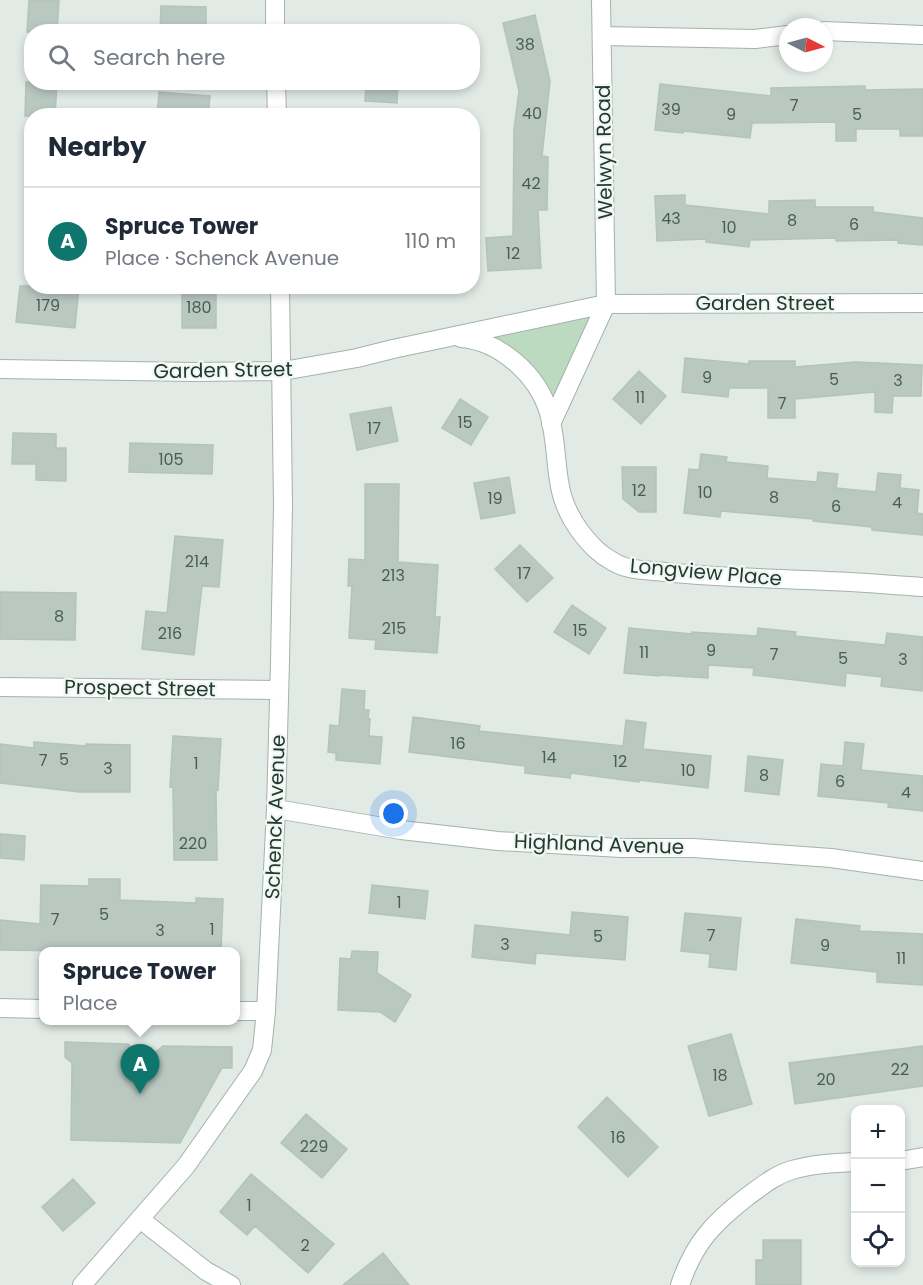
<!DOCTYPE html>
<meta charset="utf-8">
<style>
body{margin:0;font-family:Poppins,sans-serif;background:#f6f6f7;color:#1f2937}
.controls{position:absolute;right:18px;bottom:18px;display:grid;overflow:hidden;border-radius:12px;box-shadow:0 3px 9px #0003}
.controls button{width:54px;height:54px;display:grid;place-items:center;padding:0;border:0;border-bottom:2px solid #e0e1e3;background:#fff;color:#1f2937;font:30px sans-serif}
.compass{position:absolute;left:779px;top:18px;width:54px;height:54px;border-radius:50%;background:#fff;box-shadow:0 3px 9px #0003;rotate:96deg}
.you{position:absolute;left:394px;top:814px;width:21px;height:21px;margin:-15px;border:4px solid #fff;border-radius:50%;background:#1a73e8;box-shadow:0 0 0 9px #1a73e833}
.badge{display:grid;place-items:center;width:39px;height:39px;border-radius:50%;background:#0f766e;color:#fff;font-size:20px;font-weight:700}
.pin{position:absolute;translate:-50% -50px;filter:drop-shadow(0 2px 3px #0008)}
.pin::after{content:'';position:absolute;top:32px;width:21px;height:18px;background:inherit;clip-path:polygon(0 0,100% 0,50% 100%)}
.popup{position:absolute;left:39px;top:947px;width:201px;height:78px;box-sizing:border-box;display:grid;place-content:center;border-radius:12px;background:#fff;filter:drop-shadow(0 2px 4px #0005);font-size:20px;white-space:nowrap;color:#747a83}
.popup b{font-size:22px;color:#1f2937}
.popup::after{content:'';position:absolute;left:50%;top:100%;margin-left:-12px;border:12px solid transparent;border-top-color:#fff}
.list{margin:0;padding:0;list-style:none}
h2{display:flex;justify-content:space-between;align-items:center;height:78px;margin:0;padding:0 24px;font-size:26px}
h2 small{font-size:20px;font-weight:400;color:#747a83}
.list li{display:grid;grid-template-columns:39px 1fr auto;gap:18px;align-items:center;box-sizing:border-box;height:108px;padding:0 24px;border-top:2px solid #e0e1e3}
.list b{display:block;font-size:22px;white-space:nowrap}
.list p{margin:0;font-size:20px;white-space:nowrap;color:#747a83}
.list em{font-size:20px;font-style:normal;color:#747a83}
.icon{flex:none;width:33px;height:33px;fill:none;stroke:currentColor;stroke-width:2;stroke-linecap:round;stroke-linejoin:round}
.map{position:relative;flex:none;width:923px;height:1285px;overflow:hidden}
.search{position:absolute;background:#fff;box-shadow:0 3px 9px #0003;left:24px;top:24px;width:456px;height:66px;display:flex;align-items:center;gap:15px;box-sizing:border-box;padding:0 21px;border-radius:24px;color:#747a83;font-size:22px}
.panel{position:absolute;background:#fff;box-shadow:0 3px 9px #0003;left:24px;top:108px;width:456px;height:186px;border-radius:24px}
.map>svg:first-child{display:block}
.green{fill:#bbdabf}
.building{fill:#b9c8c0;stroke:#b4c3bb;stroke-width:1.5}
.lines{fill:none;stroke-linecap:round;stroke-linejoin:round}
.street-casing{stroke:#a4b2ab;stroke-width:20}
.street{stroke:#fff;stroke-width:18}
.labels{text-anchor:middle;stroke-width:4.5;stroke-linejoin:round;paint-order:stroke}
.number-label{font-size:16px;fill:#485e55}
.street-label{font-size:20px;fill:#223a31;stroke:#f1f7f3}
</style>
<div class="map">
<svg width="923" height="1285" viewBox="0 0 923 1285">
<rect width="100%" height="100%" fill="#e1eae5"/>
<path class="green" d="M606,304L551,424L537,389L473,339Z"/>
<path class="building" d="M29,0H59L57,32H27Z
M161,6L206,7V32H160Z
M535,15L550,81L542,156L548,157L547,210H538L541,268L488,271L486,238L513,236L514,129L519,91L503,23Z
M26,82H57L55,116H25Z
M366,82H398L397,103L365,101Z
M660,84L771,96V88L865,86V90L923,89V136H900V129H856V141H836V122L752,123L750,138L683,131V133L655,130Z
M159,92L210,96L208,116H157Z
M685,195V205L769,214V201L815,200V207H873V212L923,218V245L898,243L899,240L836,241V238L750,240L749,247L706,242V239L657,241L655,196Z
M20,286H79L75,328L16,322Z
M182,286H216V328H182Z
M685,358L749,364V361H795V367L856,362L922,365L921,396H893L892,413L875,412V392L795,399V418H768V388H729L728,397L682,392Z
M639,371L666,396L641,424L613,399Z
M460,399L488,417L471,445L442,428Z
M391,407L398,441L357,450L350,414Z
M13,433L56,434V448H66V481L36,480V464H12Z
M130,443L213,445L212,474L129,472Z
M701,454L727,457L726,462L768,466L767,478L817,482L818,472L838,474L836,488L876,492L878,473L901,475L900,488L919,490L917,513L923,514V535L872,530V527L813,521V519L721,511L720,517L684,513L689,469L699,470Z
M622,467H656V512H639L623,499Z
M509,477L515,513L481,519L474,483Z
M365,484H399L398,562L438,565L435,617H440L437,653L375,649L376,640L349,638L352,586H348L349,559L365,560Z
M175,536L223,540L219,587L202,586L194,655L142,649L146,611L167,613Z
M520,545L553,578L527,602L495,569Z
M0,592L76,593L75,640L0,639Z
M572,605L606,628L589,654L554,632Z
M629,628L692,634V632L757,636L758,628L796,632L795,636L885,645L887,633L923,637L922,691L881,686L882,677L846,673L845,686L753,675L754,668L708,665V678L659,675V676L624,673Z
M342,689L365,691L364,710H369L368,718L370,719L369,736L382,737L380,764L336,760V753L328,752L330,725L339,726Z
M413,717L480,726L479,731L623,746L626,720L646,723L643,749L711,756L708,788L639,780V782L571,773L570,778L525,773V766L409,752Z
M173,736L221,739L218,790L216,789L217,860H174L173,787H170Z
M34,742L86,746V744L130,745V792H80L0,783V744L34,748Z
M845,742L864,744L861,770L923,776V811L888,807L889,803L818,796L821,764L843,766Z
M748,756L783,760L779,795L745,791Z
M0,834L25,836L24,860L0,858Z
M89,879H120V900L196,903V898L223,899L221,951L70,949V951L0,950V920L40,924L41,885L89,886Z
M372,885L428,891L425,919L369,913Z
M572,912L628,917L625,960L536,953L535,964L472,957L475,925L570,935Z
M685,913L741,918L736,970L709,967L710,954L681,951Z
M796,919L860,926L859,931L923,934V985L877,982V972L791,963Z
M352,951L378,952L377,973L411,995L395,1022L380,1012L338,1010L340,958L351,959Z
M731,1034L752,1104L709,1116L688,1046Z
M65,1042L128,1044L145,1061L163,1046L232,1047V1068H222L180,1143L71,1140L72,1063L65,1057Z
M923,1046V1086L795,1104L789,1063Z
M607,1097L658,1147L628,1177L578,1127Z
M306,1114L347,1149L322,1178L281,1143Z
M251,1174L334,1244L308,1273L255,1226L247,1235L220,1212Z
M73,1179L95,1203L63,1231L42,1207Z
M763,1240H801V1285H756V1260H763Z
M383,1253L409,1285H343Z"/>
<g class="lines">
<g class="street-casing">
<path id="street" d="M275,0V32
M824,31L923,35
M602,36L755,39L788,35
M276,82L277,116
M461,338C500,341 538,375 549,413C562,460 549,491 582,534C591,545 599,554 612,561C627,571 647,570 665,572C719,578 773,578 828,581C860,582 891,585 923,587
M0,369L195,372L283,371L357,358L393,349L606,304L923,303
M551,424L606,304L601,0
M0,687L279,690
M276,809L401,830L498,841L621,848H694L831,858L923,871
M0,1008L44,1009
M236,1011H266
M900,1161L923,1157
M140,1219L206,1271L231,1285
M82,1285L186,1166L253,1071L262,1050L266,1011L276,809L280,662L283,506L280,286
M680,1285C694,1243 714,1222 748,1196C762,1186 775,1175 792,1170C813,1164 834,1163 856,1162"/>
</g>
<use href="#street" class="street"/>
</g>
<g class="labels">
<g class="number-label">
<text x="525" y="50">38</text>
<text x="794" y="111">7</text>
<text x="671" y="115">39</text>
<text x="532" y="119">40</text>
<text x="731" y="120">9</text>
<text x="857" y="120">5</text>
<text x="531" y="189">42</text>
<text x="671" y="224">43</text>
<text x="792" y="226">8</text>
<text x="854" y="230">6</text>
<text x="729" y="233">10</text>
<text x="513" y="259">12</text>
<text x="48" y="311">179</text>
<text x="199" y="313">180</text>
<text x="707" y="383">9</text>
<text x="834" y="385">5</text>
<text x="898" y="386">3</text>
<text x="640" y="403">11</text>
<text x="782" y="409">7</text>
<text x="465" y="428">15</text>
<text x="374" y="434">17</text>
<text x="171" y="465">105</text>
<text x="639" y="496">12</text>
<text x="705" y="498">10</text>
<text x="774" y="503">8</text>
<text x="495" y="504">19</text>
<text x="897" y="508">4</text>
<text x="836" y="512">6</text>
<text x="197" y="567">214</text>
<text x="524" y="579">17</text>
<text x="393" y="581">213</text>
<text x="59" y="622">8</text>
<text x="394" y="634">215</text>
<text x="580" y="636">15</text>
<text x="170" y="639">216</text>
<text x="711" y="656">9</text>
<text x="644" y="658">11</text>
<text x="774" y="660">7</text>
<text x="843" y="664">5</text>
<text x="903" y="665">3</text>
<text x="458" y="749">16</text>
<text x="549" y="763">14</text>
<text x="64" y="765">5</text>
<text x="43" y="766">7</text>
<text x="620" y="767">12</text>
<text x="196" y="769">1</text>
<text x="108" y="774">3</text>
<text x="688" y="776">10</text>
<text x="764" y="781">8</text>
<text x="840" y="787">6</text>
<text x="906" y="798">4</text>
<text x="193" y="849">220</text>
<text x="399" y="908">1</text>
<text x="104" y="920">5</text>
<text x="55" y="925">7</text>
<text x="212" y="935">1</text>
<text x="160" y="936">3</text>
<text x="711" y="941">7</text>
<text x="598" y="942">5</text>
<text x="505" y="950">3</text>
<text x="825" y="951">9</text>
<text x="901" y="964">11</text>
<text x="900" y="1075">22</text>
<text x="720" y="1081">18</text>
<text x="826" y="1085">20</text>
<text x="618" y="1143">16</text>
<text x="314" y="1152">229</text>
<text x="249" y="1211">1</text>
<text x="305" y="1251">2</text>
</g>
<g class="street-label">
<text transform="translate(604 152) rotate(-91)" y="7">Welwyn Road</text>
<text x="765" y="310">Garden Street</text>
<text transform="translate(223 370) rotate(-1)" y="7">Garden Street</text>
<text transform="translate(706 572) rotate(5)" y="7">Longview Place</text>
<text transform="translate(140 688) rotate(1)" y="7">Prospect Street</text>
<text transform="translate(275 817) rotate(-88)" y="7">Schenck Avenue</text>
<text transform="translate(599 844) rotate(2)" y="7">Highland Avenue</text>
</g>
</g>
</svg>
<div class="controls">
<button>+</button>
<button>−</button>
<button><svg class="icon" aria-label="locate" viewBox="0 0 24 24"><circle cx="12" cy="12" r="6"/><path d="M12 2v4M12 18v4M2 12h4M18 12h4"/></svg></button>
</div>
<svg class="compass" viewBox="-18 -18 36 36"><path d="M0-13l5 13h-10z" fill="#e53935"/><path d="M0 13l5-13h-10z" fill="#747a83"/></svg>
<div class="you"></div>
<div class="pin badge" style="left:140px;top:1094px">A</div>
<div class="popup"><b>Spruce Tower</b>Place</div>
<div class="search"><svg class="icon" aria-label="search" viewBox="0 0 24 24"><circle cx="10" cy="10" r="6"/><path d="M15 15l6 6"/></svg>Search here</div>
<section class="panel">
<h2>Nearby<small></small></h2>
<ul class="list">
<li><span class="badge">A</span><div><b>Spruce Tower</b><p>Place · Schenck Avenue</p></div><em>110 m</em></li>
</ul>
</section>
</div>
